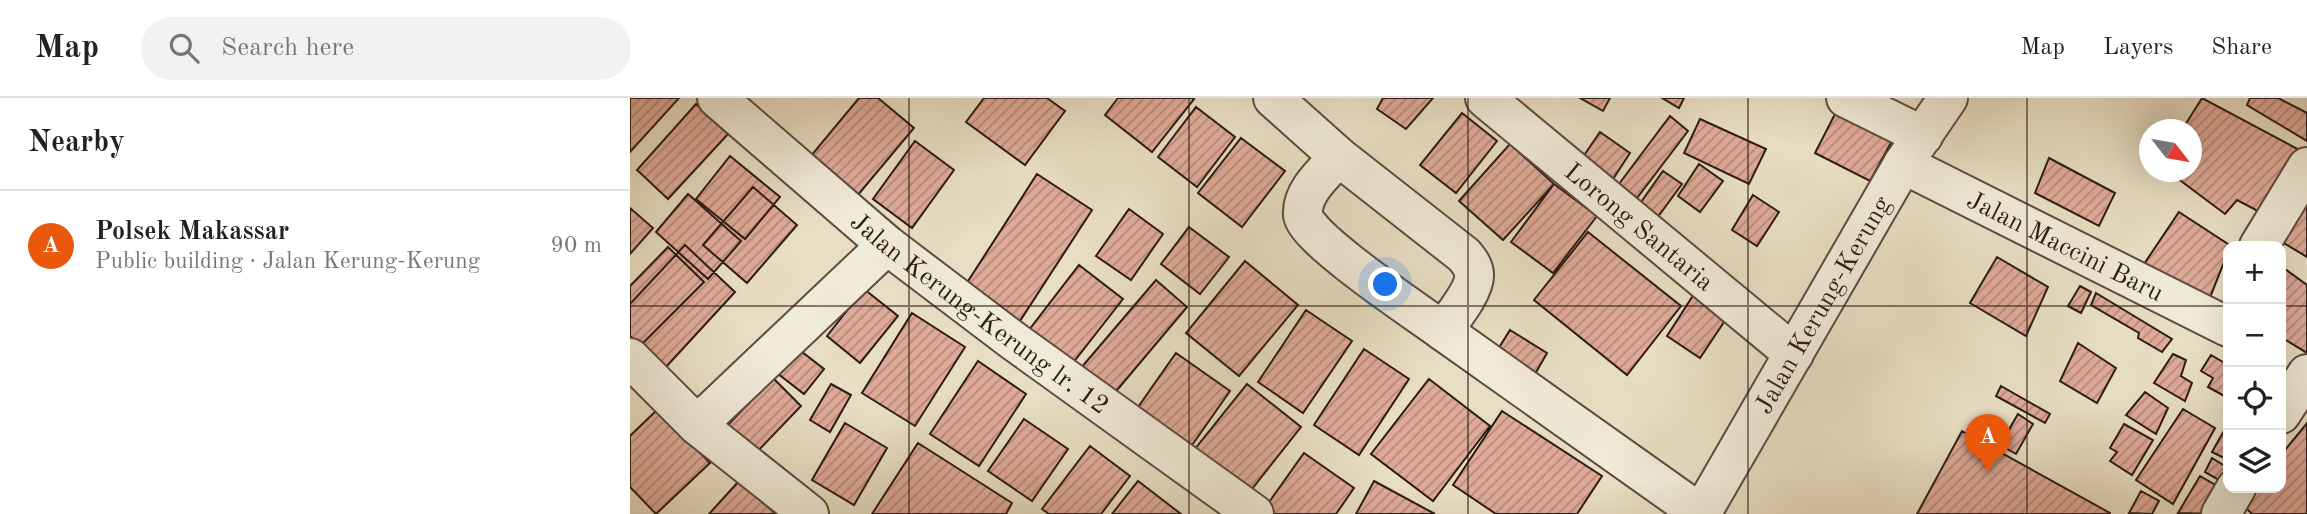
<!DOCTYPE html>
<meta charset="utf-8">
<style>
body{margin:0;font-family:"Old Standard TT",serif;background:#f2f2f2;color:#222}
.controls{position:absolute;right:21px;bottom:21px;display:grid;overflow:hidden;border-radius:14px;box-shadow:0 7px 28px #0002}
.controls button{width:63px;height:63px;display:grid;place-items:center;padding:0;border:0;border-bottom:2px solid #e0e0e0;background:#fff;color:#222;font:35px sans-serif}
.compass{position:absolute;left:1509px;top:21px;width:63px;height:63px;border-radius:50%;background:#fff;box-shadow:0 7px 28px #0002;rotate:121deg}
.you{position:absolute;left:756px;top:187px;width:24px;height:24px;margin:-18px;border:5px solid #fff;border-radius:50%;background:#1a73e8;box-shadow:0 0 0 10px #1a73e833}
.badge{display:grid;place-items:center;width:46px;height:46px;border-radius:50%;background:#ea580c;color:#fff;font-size:23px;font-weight:700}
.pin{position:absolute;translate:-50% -58px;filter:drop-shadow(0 2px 4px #0008)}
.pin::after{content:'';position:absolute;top:37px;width:24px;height:21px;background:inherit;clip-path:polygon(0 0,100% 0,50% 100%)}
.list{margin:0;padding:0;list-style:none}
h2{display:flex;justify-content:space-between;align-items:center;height:91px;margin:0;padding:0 28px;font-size:30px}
h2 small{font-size:23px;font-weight:400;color:#767676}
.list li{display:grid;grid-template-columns:46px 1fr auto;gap:21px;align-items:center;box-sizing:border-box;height:112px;padding:0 28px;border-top:2px solid #e0e0e0}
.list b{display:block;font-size:26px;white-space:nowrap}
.list p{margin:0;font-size:23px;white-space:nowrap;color:#767676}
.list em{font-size:23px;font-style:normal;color:#767676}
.icon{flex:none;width:38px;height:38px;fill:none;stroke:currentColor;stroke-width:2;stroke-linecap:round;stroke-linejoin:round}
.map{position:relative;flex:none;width:1677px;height:416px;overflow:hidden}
header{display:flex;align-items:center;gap:42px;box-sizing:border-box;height:98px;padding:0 35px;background:#fff;border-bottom:2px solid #e0e0e0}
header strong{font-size:33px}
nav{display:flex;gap:38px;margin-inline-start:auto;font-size:24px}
.search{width:490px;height:63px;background:#f2f2f2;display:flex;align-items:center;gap:18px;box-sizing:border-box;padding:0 24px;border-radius:38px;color:#767676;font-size:26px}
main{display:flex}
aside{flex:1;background:#fff}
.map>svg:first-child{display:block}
.building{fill:url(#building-hatch);stroke:#2e1b12;stroke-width:2}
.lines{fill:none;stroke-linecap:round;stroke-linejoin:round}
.minor-casing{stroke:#5c4c3e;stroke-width:42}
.tertiary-casing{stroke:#5c4c3e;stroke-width:42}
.minor{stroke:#f0ead8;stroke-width:38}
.tertiary{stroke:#f0ead8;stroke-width:38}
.grid{fill:none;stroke:#2e1b12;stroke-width:2;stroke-opacity:0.55}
.labels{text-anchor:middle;stroke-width:6;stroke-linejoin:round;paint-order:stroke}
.street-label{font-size:26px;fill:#2e1b12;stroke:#f0ead8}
</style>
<header>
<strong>Map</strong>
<div class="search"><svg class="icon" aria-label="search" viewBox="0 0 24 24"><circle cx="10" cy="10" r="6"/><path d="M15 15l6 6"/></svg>Search here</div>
<nav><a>Map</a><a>Layers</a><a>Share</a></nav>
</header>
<main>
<aside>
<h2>Nearby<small></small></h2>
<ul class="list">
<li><span class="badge">A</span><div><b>Polsek Makassar</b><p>Public building · Jalan Kerung-Kerung</p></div><em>90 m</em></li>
</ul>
</aside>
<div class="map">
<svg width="1677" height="416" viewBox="0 0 1677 416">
<defs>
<pattern id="building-hatch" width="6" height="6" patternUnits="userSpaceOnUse" patternTransform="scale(1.75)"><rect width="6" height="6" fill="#dfaa98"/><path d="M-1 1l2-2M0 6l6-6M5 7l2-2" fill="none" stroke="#b58a7b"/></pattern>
</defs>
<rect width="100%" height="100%" fill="#e8dec3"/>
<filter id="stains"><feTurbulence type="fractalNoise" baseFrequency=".00286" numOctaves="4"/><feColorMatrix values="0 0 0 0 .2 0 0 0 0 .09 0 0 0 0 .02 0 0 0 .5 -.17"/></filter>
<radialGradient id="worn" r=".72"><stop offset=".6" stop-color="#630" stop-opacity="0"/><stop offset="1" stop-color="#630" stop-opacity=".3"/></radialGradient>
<path class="building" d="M0,0H49L0,54Z
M229,0H248L284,30L222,104L175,65Z
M354,0H417L435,13L395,67L336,24Z
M488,0H562L564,1L522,54L475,17Z
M753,0H803L776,31L747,11Z
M950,0H980L973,13Z
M1032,0H1054L1049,10Z
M1572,0L1677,56L1643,121L1607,102L1595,116L1539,74H1562V32H1552Z
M1620,0H1648L1677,15V43L1617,7Z
M66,6L98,36L38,101L7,72Z
M566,9L605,39L567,89L528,59Z
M1207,12L1263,41L1240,83L1185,55Z
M832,15L867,43L826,95L790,67Z
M1040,18L1058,33L1007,100L989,86Z
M1070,21L1136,51L1119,86L1054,55Z
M970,34L1000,55L983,81L953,59Z
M611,40L655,73L612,129L568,95Z
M285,43L324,72L282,130L243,101Z
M880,46L924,86L873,142L829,103Z
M100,58L150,99L115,141L66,101Z
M1419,60L1485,95L1469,128L1405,95Z
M1069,66L1093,83L1070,114L1048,98Z
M1033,73L1052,86L1027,120L1009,107Z
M407,76L462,112L388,226L333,191Z
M924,86L967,118L923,175L881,144Z
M123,89L167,127L117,185L73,147Z
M58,96L111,143L78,181L26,134Z
M1123,97L1149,114L1127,148L1102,132Z
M1677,105V159L1652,144Z
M0,110L23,130L0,156Z
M499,111L533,136L501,182L466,158Z
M1549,114L1601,148H1598V154L1577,207L1512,169Z
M559,129L599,159L570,196L531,166Z
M958,134L1051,208L997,277L904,202Z
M55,147L105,194L35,270L0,238V206Z
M38,149L74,184L9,249L0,240V188Z
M1367,159L1418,189L1396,238L1340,205Z
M615,163L668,207L609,278L556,235Z
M449,167L493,201L435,275L392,241Z
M1651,168L1677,187V255L1651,239Z
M526,182L557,209L477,304L445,277Z
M1450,188L1461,194L1451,215L1438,208Z
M234,191L268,218L230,265L197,238Z
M1066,193L1100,215L1070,260L1037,238Z
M1466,195L1542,241L1532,254L1508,240L1509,235L1461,207Z
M676,212L722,243L673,315L628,284Z
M282,215L335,249L285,328L232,295Z
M880,232L917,255L905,276L867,253Z
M1448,245L1486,270L1467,305L1430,283Z
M167,250L194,271L174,296L147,275Z
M734,251L779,281L729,357L684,327Z
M546,255L600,293L553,360L499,322Z
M1543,256L1556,262L1551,278L1562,285L1555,303L1524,285Z
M1581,257L1598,267V300L1578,289L1583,280L1571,273Z
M348,263L396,296L349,368L300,336Z
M143,280L171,308L124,357L96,329Z
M799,281L860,328L803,403L741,356Z
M201,286L221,297L200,334L180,322Z
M617,286L671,329L614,401L560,357Z
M1371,288L1420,316L1415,325L1366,298Z
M1515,294L1538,310L1526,336L1496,317Z
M28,311L80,365L26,416L0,389V338Z
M1553,311L1585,330L1543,406L1506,382Z
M872,313L972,378L947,416H866L823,387Z
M1388,316L1403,326L1386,356L1370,347Z
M394,321L438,351L402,403L358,373Z
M215,325L257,350L224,407L182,382Z
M1677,325V416H1622L1611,405L1623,390H1651V357Z
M1494,326L1523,342L1502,377L1480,363L1487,354L1480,350Z
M1595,331L1598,333V362L1582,354Z
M1332,333L1480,415V416H1287Z
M288,345L382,405L376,416H242Z
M460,348L500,378L471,416H419L412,411Z
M674,355L724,390L706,416H635L632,414Z
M1582,360L1598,370V387L1575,374Z
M1570,378L1594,392L1583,416L1548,415Z
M109,383L146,416H79Z
M508,383L551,416H482Z
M744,383L805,416H726Z
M1511,393L1529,403L1522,416L1499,415Z"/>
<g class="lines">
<g class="minor-casing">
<g id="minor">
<path id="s1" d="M87,0L257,147L385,244L624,416"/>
<path d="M643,0L709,59L834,157C839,163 844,169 844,177C845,192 822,220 813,233C790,216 675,140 673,117C671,94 695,74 709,59"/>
<path id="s2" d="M855,0L1164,256"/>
<path d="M1216,0L1293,38"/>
<path id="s3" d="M1273,66L1598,229"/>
<path d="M1629,148L1677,69"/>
<path d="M813,233L1071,416"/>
<path d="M0,260L67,327L179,416"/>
<path d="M1651,316L1677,276"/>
<path d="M67,327L257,147"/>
<path d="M1591,416L1606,390"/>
</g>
</g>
<g class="tertiary-casing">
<g id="tertiary">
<path id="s4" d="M1071,416L1273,66L1318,0"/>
</g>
</g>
<use href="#minor" class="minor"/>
<use href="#tertiary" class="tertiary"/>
</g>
<path class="grid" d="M279,0V416M559,0V416M838,0V416M1118,0V416M1397,0V416M0,208H1598M1651,208H1677"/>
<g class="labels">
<g class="street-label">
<text dy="9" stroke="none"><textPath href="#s2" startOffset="201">Lorong Santaria</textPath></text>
<text dy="9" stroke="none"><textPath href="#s3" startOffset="182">Jalan Maccini Baru</textPath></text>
<text dy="9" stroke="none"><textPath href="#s4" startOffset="242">Jalan Kerung-Kerung</textPath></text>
<text dy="9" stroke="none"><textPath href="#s1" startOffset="340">Jalan Kerung-Kerung lr. 12</textPath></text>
</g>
</g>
<rect width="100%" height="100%" filter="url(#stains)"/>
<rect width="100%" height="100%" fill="url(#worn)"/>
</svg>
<div class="controls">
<button>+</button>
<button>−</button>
<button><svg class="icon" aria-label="locate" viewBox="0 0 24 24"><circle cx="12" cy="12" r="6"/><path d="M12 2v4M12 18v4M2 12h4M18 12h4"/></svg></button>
<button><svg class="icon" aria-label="layers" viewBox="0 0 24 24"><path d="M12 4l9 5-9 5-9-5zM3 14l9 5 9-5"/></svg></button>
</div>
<svg class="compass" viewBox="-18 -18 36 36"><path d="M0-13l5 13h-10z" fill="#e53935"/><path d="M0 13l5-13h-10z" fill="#767676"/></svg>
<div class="you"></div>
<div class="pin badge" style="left:1358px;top:374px">A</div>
</div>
</main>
